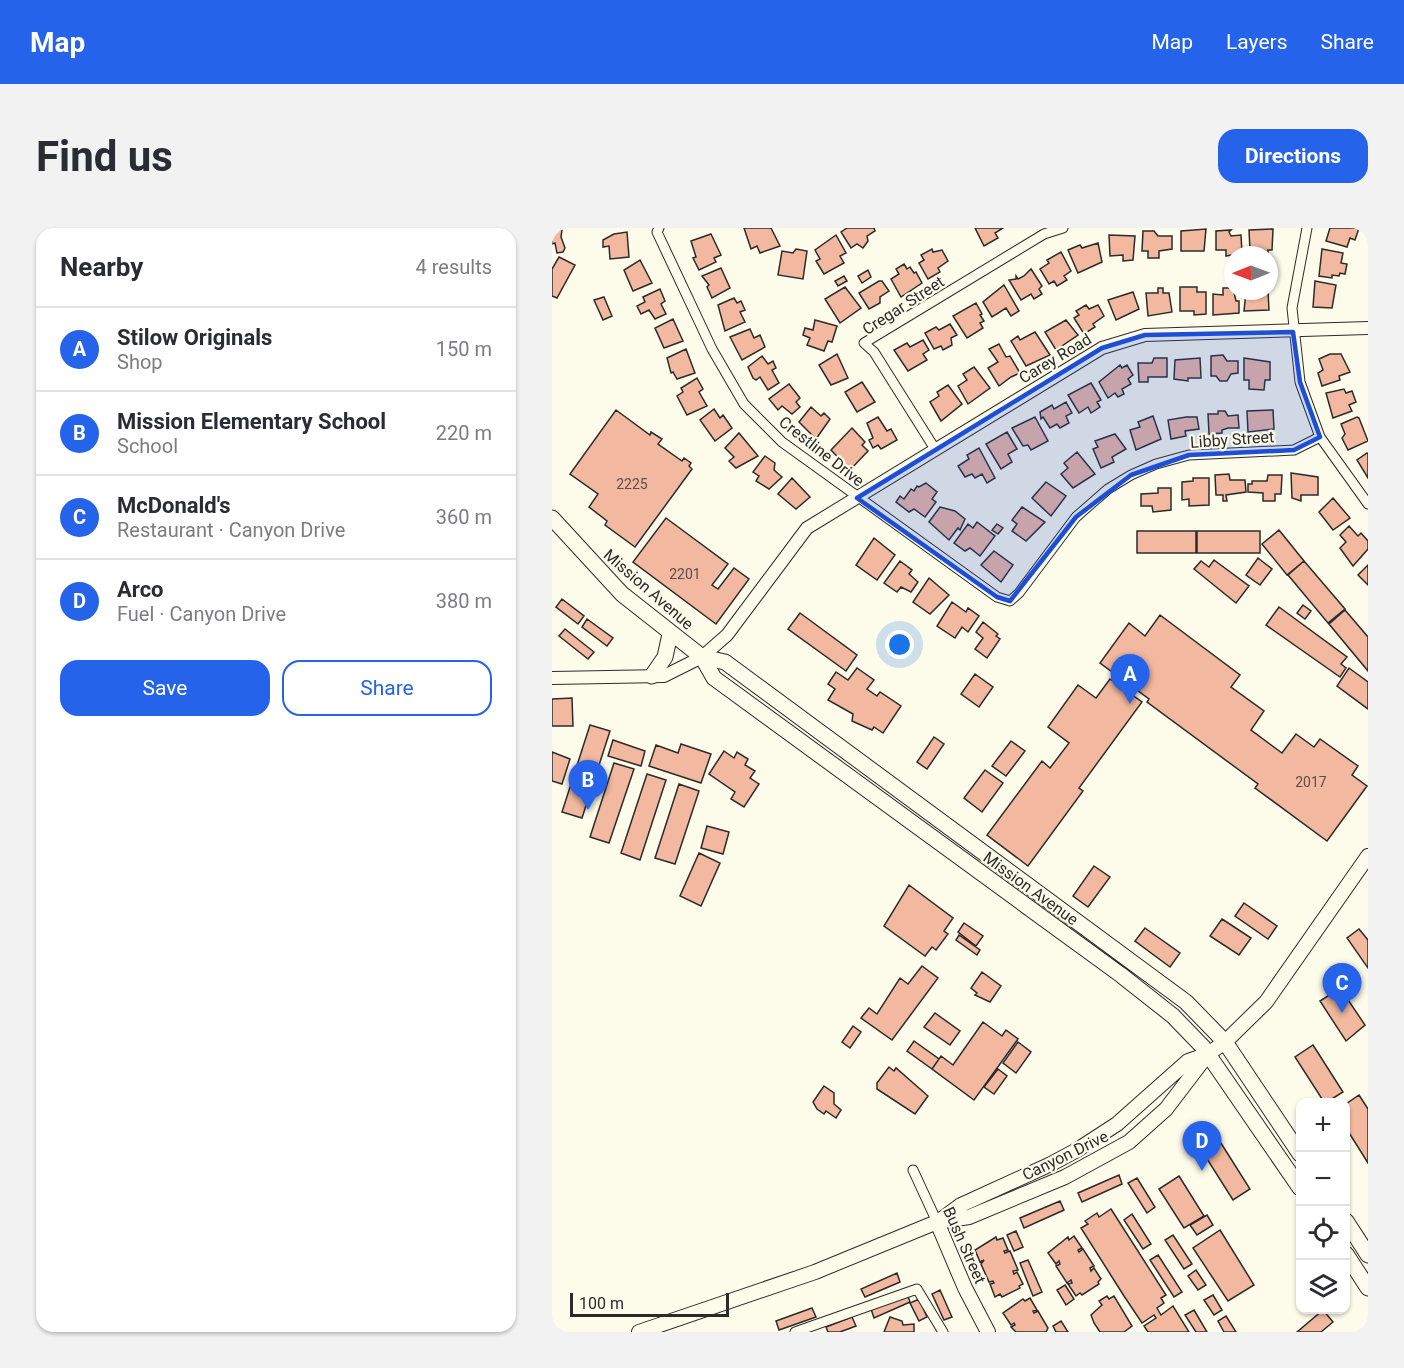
<!DOCTYPE html>
<meta charset="utf-8">
<style>
body{margin:0;font-family:Roboto,sans-serif;background:#f2f2f3;color:#2b2b33}
.controls{position:absolute;right:18px;bottom:18px;display:grid;overflow:hidden;border-radius:12px;box-shadow:0 2px 4px #0004}
.controls button{width:54px;height:54px;display:grid;place-items:center;padding:0;border:0;border-bottom:2px solid #e1e1e2;background:#fff;color:#2b2b33;font:30px sans-serif}
.compass{position:absolute;left:672px;top:18px;width:54px;height:54px;border-radius:50%;background:#fff;box-shadow:0 2px 4px #0004;rotate:269deg}
.scale{position:absolute;left:18px;bottom:15px;width:159px;box-sizing:border-box;padding-left:6px;border:3px solid #2b2b2b;border-top:0;font-size:16px;line-height:21px;white-space:nowrap;color:#2b2b2b;-webkit-text-stroke:4px #fdfbea;paint-order:stroke}
.you{position:absolute;left:348px;top:417px;width:21px;height:21px;margin:-15px;border:4px solid #fff;border-radius:50%;background:#1a73e8;box-shadow:0 0 0 9px #1a73e833}
.badge{display:grid;place-items:center;width:39px;height:39px;border-radius:50%;background:#2563eb;color:#fff;font-size:20px;font-weight:700}
.pin{position:absolute;translate:-50% -50px;filter:drop-shadow(0 2px 3px #0008)}
.pin::after{content:'';position:absolute;top:32px;width:21px;height:18px;background:inherit;clip-path:polygon(0 0,100% 0,50% 100%)}
.list{margin:0;padding:0;list-style:none}
h2{display:flex;justify-content:space-between;align-items:center;height:78px;margin:0;padding:0 24px;font-size:26px}
h2 small{font-size:20px;font-weight:400;color:#7c7c81}
.list li{display:grid;grid-template-columns:39px 1fr auto;gap:18px;align-items:center;box-sizing:border-box;height:84px;padding:0 24px;border-top:2px solid #e1e1e2}
.list b{display:block;font-size:22px;white-space:nowrap}
.list p{margin:0;font-size:20px;white-space:nowrap;color:#7c7c81}
.list em{font-size:20px;font-style:normal;color:#7c7c81}
.actions{display:flex;gap:12px;padding:18px 24px}
.actions a{flex:1;padding:14px 0;border:2px solid #2563eb;border-radius:18px;text-align:center;font-size:21px;color:#2563eb}
.actions .main{background:#2563eb;color:#fff}
.icon{flex:none;width:33px;height:33px;fill:none;stroke:currentColor;stroke-width:2;stroke-linecap:round;stroke-linejoin:round}
.map{position:relative;flex:none;width:816px;height:1104px;overflow:hidden;border-radius:18px}
header{display:flex;align-items:center;gap:36px;box-sizing:border-box;height:84px;padding:0 30px;background:#2563eb;color:#fff}
header strong{font-size:28px}
nav{display:flex;gap:33px;margin-inline-start:auto;font-size:21px}
.intro{display:flex;align-items:center;justify-content:space-between;box-sizing:border-box;height:144px;padding:0 36px}
h1{margin:0;font-size:42px}
.button{padding:15px 27px;border-radius:18px;background:#2563eb;color:#fff;font-size:21px;font-weight:700}
main{display:flex;gap:36px;padding:0 36px}
aside{flex:1;background:#fff;border-radius:18px;box-shadow:0 2px 4px #0004}
.map>svg:first-child{display:block}
.building{fill:#f2b8a0;stroke:#2b2b2b;stroke-width:1.5}
.lines{fill:none;stroke-linecap:round;stroke-linejoin:round}
.minor-casing{stroke:#2b2b2b;stroke-width:11}
.tertiary-casing{stroke:#2b2b2b;stroke-width:14}
.secondary-casing{stroke:#2b2b2b;stroke-width:16}
.primary-casing{stroke:#2b2b2b;stroke-width:17}
.minor{stroke:#fdfbea;stroke-width:9}
.tertiary{stroke:#fdfbea;stroke-width:12}
.secondary{stroke:#fdfbea;stroke-width:14}
.primary{stroke:#fdfbea;stroke-width:15}
.marked{fill:#1d4ed8;fill-opacity:0.2;stroke:#1d4ed8;stroke-width:4.5;stroke-linejoin:round}
.labels{text-anchor:middle;stroke-width:4.5;stroke-linejoin:round;paint-order:stroke}
.number-label{font-size:14px;fill:#5d4e48}
.street-label{font-size:16px;fill:#2b2b2b;stroke:#fdfbea}
</style>
<header>
<strong>Map</strong>
<nav><a>Map</a><a>Layers</a><a>Share</a></nav>
</header>
<div class="intro"><h1>Find us</h1><a class="button">Directions</a></div>
<main>
<aside>
<h2>Nearby<small>4 results</small></h2>
<ul class="list">
<li><span class="badge">A</span><div><b>Stilow Originals</b><p>Shop</p></div><em>150 m</em></li>
<li><span class="badge">B</span><div><b>Mission Elementary School</b><p>School</p></div><em>220 m</em></li>
<li><span class="badge">C</span><div><b>McDonald's</b><p>Restaurant · Canyon Drive</p></div><em>360 m</em></li>
<li><span class="badge">D</span><div><b>Arco</b><p>Fuel · Canyon Drive</p></div><em>380 m</em></li>
</ul>
<div class="actions"><a class="main">Save</a><a>Share</a></div>
</aside>
<div class="map">
<svg width="816" height="1104" viewBox="0 0 816 1104">
<rect width="100%" height="100%" fill="#fdfbea"/>
<path class="building" d="M0,0L10,2L9,9L13,20L11,24L5,25L3,15L0,16Z
M192,0H219L228,18L208,25L205,18L199,21Z
M295,0H322L323,3L315,8L316,13L311,20L305,16L299,20L289,4Z
M423,0H451L443,5L446,10L432,18Z
M778,0H807L803,12L798,10L795,19L774,13Z
M654,1L652,23H629V3Z
M721,1L720,22H716V27H704L703,22H698L697,2Z
M679,2L677,4L679,8L689,7L690,25L674,28V22H664V3Z
M591,3H602L606,8H620V21L607,23V30H596V23H590Z
M75,4L77,29L58,31L57,18L51,19V12L62,6Z
M159,6L169,27L162,30L164,34L147,42L141,30L144,29L139,13Z
M284,7L294,25L288,28L292,35L272,46L264,33L268,31L263,22Z
M557,7L583,8L581,32L571,33V27L558,28Z
M546,15L550,34L526,45L516,22L528,17L530,20Z
M244,21L255,23L251,51L226,47L230,23L241,25Z
M380,21L381,24L390,22L396,33L386,40L388,44L376,51L367,35L372,32L369,27Z
M770,21L791,25L789,35L795,36L793,46L788,45L787,48L780,47V50L767,48Z
M509,24L519,43L512,48L515,52L505,58L502,53L497,56L488,41L497,35L495,32Z
M7,29L23,37L5,70L0,68V41Z
M88,32L100,55L81,63L72,42Z
M352,36L355,41L358,39L362,45L364,44L370,55L349,69L339,51L347,46L344,41Z
M169,40L178,60L160,70L155,59L157,57L150,48Z
M479,41L490,58L487,61L490,66L482,71L479,66L469,72L457,52L464,51V48L466,51L472,48Z
M316,42L319,49L310,55L306,48Z
M292,48L295,53L286,58L283,53Z
M327,53H330L337,63L328,69V75L317,81L307,65Z
M763,53L784,57L780,80L761,79Z
M452,57L467,83L459,88L454,80L440,89L431,74Z
M293,59L309,80L288,95L273,71Z
M628,59H645V64H654V86L642,87V83H628Z
M606,60H611V65H617L620,84L596,88L594,65H606Z
M671,60H681L684,73H687V85L661,87V66L671,67Z
M108,61L113,73L109,76L114,86L103,91L97,82L89,86L85,78L93,74L91,69Z
M694,63H716L717,82L692,83Z
M581,64L587,81L564,92L556,72Z
M52,69L60,88L51,92L42,72Z
M182,70L185,75L189,73L193,82L188,84L193,94L173,103L166,77Z
M424,75L430,86L428,87L432,93L428,95L431,100L415,110L401,88Z
M534,77L537,81L546,77L552,88L541,96L543,99L532,106L522,90L527,87L524,83Z
M121,91L131,113L112,120L103,100Z
M263,92L285,98L280,114L276,113L272,123L255,117L258,110L251,107L253,100L261,102Z
M514,92L526,107L504,122L493,104Z
M398,96L405,107L399,110L400,117L391,122L389,118L382,121L373,105L384,99L387,102Z
M198,101L202,110L208,107L213,119L190,132L178,109Z
M483,104L498,127L474,138L459,113L466,108L468,112Z
M371,112L377,122L371,126L375,132L356,143L342,122L355,115L358,119Z
M447,116L454,129L458,128L468,145L459,149L447,158L436,140L446,134L437,121Z
M134,121L143,145L125,151L121,144L119,145L115,130Z
M285,126L296,150L279,157L267,137Z
M778,126H789L798,144L787,148L788,152L770,158L766,145L771,142L767,131Z
M671,127L675,133H686V145L679,146L675,153H668L664,148H659V128Z
M210,128L216,136L221,133L224,140L220,142L227,155L216,162L208,149L204,152L201,150L196,139Z
M602,130H615V149H596V154H587L586,135H600Z
M648,130L649,150H636V153L622,151L623,132Z
M692,130L718,134V152H713L712,162L697,161V152H692Z
M568,137L570,140L575,137L581,147L576,151L579,156L570,161L572,166L566,169L563,165L556,170L547,154Z
M422,139L438,160L416,176L406,158L415,152L411,146Z
M145,150L151,161L147,164L155,178L135,187L125,168L131,164L129,160Z
M310,154L323,174L305,184L293,164Z
M539,155L549,172L545,174L548,179L539,185L536,179L527,185L516,167Z
M237,156L248,170L244,174L248,179L240,186L230,178L226,182L217,171Z
M396,157L410,176L389,193L378,174L387,168L385,164Z
M792,161L794,165L800,163L804,174L797,177L800,183L781,190L774,165Z
M514,174L520,185L514,188L517,195L508,200L505,196L498,200L491,189L489,191L488,184L500,177L502,181Z
M259,179L269,188L272,185L278,191L264,211L247,194Z
M162,181L168,190L171,187L180,200L163,213L148,192Z
M64,182L98,207L99,204L110,211L106,216L130,233L132,230L139,235L137,238L140,241L83,319L53,297L55,293L37,279L46,266L18,246Z
M721,182L722,201L696,204L695,183Z
M666,183H673L676,188L686,187L687,200H676L670,202V205L657,206L656,186H666Z
M601,188L609,211L584,222L578,202L588,199L586,194Z
M326,189L335,203L339,201L345,212L329,221L326,217L321,220L317,212L321,210L315,195Z
M483,189L496,213L479,222L476,217L471,218L460,200Z
M634,189H645L647,201L633,203L634,208L619,211L616,192Z
M805,189L807,190L816,213L796,222L790,210L793,206L789,196Z
M300,200L313,214L310,217L316,223L298,242L279,222Z
M455,204L465,221L456,226L460,234L449,241L434,216Z
M187,205L206,228L184,240L177,233L182,229L173,220Z
M563,206L574,221L560,229L562,234L549,240L541,221L546,219L543,213Z
M427,220L443,250L435,255L430,246L423,250L420,246L413,249L406,238L417,231L415,227Z
M525,224L543,246L521,260L509,246L516,240L512,235Z
M815,225L816,226V250L805,232Z
M213,228L223,235L222,242L230,249L217,261L204,253L207,248L201,244Z
M739,245L766,249V267H749V273L740,270Z
M677,246L678,252H693L694,264L674,267L675,273H671V267H664L663,247Z
M716,247H730L729,266H723V273H711V265L696,264V256H700V253H715Z
M240,250L258,269L244,281L226,266Z
M641,250H657V277L637,278V271L630,272V254L641,253Z
M494,254L514,268L499,288L480,270Z
M374,255L385,264L380,271L384,274L373,289L362,281L357,284L344,274L348,268L352,271L359,261L362,263L365,258L367,259Z
M606,260H619V282L601,284L600,278H589V266L606,265Z
M781,270L798,290L781,302L767,284Z
M388,279L403,283L413,291L408,302L406,300L397,312L377,294Z
M470,279L493,294L474,313L460,303L465,296L460,292Z
M114,290L176,336L160,357L166,361L182,340L197,351L164,396L81,334Z
M425,294L443,308L428,328L418,320L413,323L402,315L416,296L421,300Z
M445,296L451,300L446,306L440,302Z
M797,298L806,308L809,305L816,313V321L801,338L788,320L794,314L788,307Z
M727,302L752,333L735,347L710,316Z
M585,303H644V325H585Z
M645,303H708V325H645Z
M322,310L343,327L325,352L304,337Z
M442,323L461,337L449,354L429,337Z
M706,330L720,341L708,357L694,347Z
M662,332L697,358L684,375L642,341L649,333L657,339Z
M348,333L360,342L357,346L366,354L359,364L349,359L345,364L332,355Z
M752,333L793,381L776,395L736,347Z
M816,337V357L806,347Z
M377,350L397,367L378,386L361,374Z
M10,371L32,388L26,396L4,379Z
M400,374L414,384L416,380L427,388L416,404L410,399L403,410L385,398Z
M751,377L759,383L753,391L745,385Z
M727,379L795,429L789,436L794,440L788,449L714,397Z
M793,382L816,409V443L777,396Z
M248,385L305,427L294,443L236,401Z
M608,387L688,447L679,459L712,483L699,502L730,525L744,506L762,519L768,511L806,538L800,547L815,558L775,613L703,560L706,556L595,474L597,471L548,435L577,395L593,408Z
M35,391L61,410L55,418L30,399Z
M431,394L446,406L444,408L448,411L435,430L423,421L431,410L424,404Z
M13,401L42,424L36,431L7,408Z
M305,440L322,452L315,461L325,468L328,464L349,478L331,505L322,499L320,502L300,493L301,486L276,472L283,461L276,456L284,444L296,452Z
M797,440L816,454V481L785,458Z
M423,446L441,459L427,479L409,466Z
M558,451L590,474L527,560L531,563L476,638L435,607L490,533L498,540L517,515L496,499L526,457L544,470Z
M20,470L21,498H0V471Z
M38,497L58,503L30,590L10,584Z
M382,509L392,516L375,541L365,534Z
M61,512L93,523L89,538L56,528Z
M459,513L473,523L454,548L440,538Z
M129,516L159,526L149,555L97,538L104,517L126,525Z
M172,523L182,530L185,524L196,531L193,537L203,543L198,550L207,556L192,579L179,571L183,564L157,546Z
M0,524L18,531L10,556L0,553Z
M62,535L82,541L57,615L38,609Z
M433,542L451,555L430,584L412,570Z
M95,546L114,552L88,632L69,625Z
M127,556L147,563L123,636L103,630Z
M155,598L177,604L171,626L149,620Z
M147,625L168,635L149,678L128,668Z
M542,638L558,649L536,679L521,668Z
M357,657L401,690L392,703L396,706L384,722L380,719L373,728L332,698Z
M692,675L725,698L716,711L683,688Z
M670,691L699,710L687,727L658,708Z
M412,695L431,708L424,718L406,704Z
M593,700L628,725L618,739L583,713Z
M807,701L816,712V740L795,710Z
M407,707L428,722L425,727L404,712Z
M370,738L386,750L340,812L309,790L317,780L325,786L348,750L356,756Z
M430,744L449,758L438,774L423,767L425,765L419,760Z
M788,760L813,797L794,813L768,773Z
M383,785L408,803L398,817L372,799Z
M431,794L450,808L454,802L466,811L422,872L380,841L389,828L401,837Z
M301,798L309,804L298,820L290,814Z
M362,813L387,831L380,841L355,823Z
M466,814L479,824L464,845L451,835Z
M761,817L791,864L775,874H772L743,829Z
M337,839L342,843L344,840L376,868L363,886L325,861V855Z
M446,841L455,848L442,866L432,859Z
M272,858L282,865V876L289,882L284,890L274,883L272,886L265,881L261,874Z
M807,867L816,881V935L794,900V876Z
M667,912L698,961L681,972L650,923Z
M567,947L570,956L530,974L526,965Z
M627,948L652,988L632,1000L607,961Z
M585,950L603,979L595,985L576,955Z
M508,973L512,982L472,1000L468,990Z
M559,981L614,1067L609,1070L612,1075L605,1080L609,1087L621,1078L637,1104H596L592,1098L604,1090L602,1087L590,1095L572,1068L529,1000L536,996L533,993L545,985L547,989Z
M580,986L599,1016L591,1021L572,992Z
M655,987L661,997L645,1007L638,997Z
M668,1002L702,1057L676,1073L641,1020Z
M464,1003L471,1019L462,1023L455,1007Z
M621,1007L640,1036L632,1041L613,1012Z
M522,1008L530,1020L526,1022L527,1024L531,1021L542,1038L538,1040L539,1043L542,1040L549,1051L546,1054L547,1056L530,1067L528,1065L524,1068L516,1056L520,1055L519,1052L515,1055L504,1038L508,1036L507,1033L504,1036L496,1025L516,1009L517,1012Z
M444,1009L445,1012L451,1010L456,1022L452,1023L453,1025L458,1023L466,1042L461,1043L462,1046L465,1044L471,1056L467,1058L468,1060L450,1069L448,1066L443,1069L438,1056L442,1055L441,1053L437,1054L429,1036L432,1032L428,1034L423,1022Z
M606,1027L630,1064L622,1069L598,1032Z
M476,1032L490,1064L481,1068L468,1035Z
M644,1042L654,1057L646,1062L636,1048Z
M345,1045L348,1054L313,1069L309,1061Z
M513,1057L522,1071L514,1077L505,1062Z
M388,1062L400,1089L392,1092L380,1066Z
M355,1065L358,1074L322,1090L319,1081Z
M661,1067L670,1082L662,1087L652,1072Z
M555,1068L557,1071L562,1068L580,1098L572,1104H548L542,1095L539,1087L550,1077L547,1073Z
M478,1070L485,1082L481,1083L482,1085L486,1083L496,1100L494,1104H464L459,1099L463,1097L462,1095L459,1097L451,1085L471,1071L473,1073Z
M367,1071L375,1089L367,1093L358,1075Z
M260,1080L264,1089L227,1102L224,1093Z
M642,1082L655,1104H644L633,1087Z
M771,1082L781,1094L769,1104H745Z
M674,1088L684,1104H672L666,1093Z
M300,1089L304,1098L288,1104H276L274,1099Z
M338,1089L350,1093L351,1097L362,1096V1104H332Z
M509,1093L516,1104H504L501,1098Z"/>
<g class="lines">
<g class="minor-casing">
<path id="minor" d="M107,0L105,4L160,121L192,176L230,214L445,369L458,373L467,365L524,289L556,261L579,247L604,236L637,227L742,222L768,209
M755,0L740,80L748,154L768,209L816,276
M383,221L322,124L312,115L492,6L511,0
M361,942L385,994
M243,1104L365,1061L391,1104"/>
</g>
<g class="tertiary-casing">
<path id="tertiary" d="M0,450L112,448L150,429L175,407L255,300L550,120L593,107L816,100"/>
</g>
<g class="secondary-casing">
<path id="secondary" d="M390,991L409,977L499,936L525,922L565,896L636,833L656,826L673,814L714,774L816,628
M385,994L413,1060L436,1104
M87,1104L263,1044L385,994L417,989L513,949L577,914L614,881L656,826"/>
</g>
<g class="primary-casing">
<path id="primary" d="M0,290L70,366L150,429L162,450L569,747L621,788L651,819L748,960
M150,429L173,434L634,774L673,814L748,926
M100,448L113,429L118,406
M794,993L816,1027
M794,1026L816,1060"/>
</g>
<use href="#minor" class="minor"/>
<use href="#tertiary" class="tertiary"/>
<use href="#secondary" class="secondary"/>
<use href="#primary" class="primary"/>
</g>
<path class="marked" d="M741,104L748,154L768,209L742,222L637,227L579,247L524,289L458,373L445,369L305,270L550,120L593,107Z"/>
<g class="labels">
<g class="number-label">
<text x="80" y="261">2225</text>
<text x="133" y="351">2201</text>
<text x="759" y="559">2017</text>
</g>
<g class="street-label">
<text transform="translate(351 77) rotate(-33)" y="6">Cregar Street</text>
<text transform="translate(503 130) rotate(-31)" y="6">Carey Road</text>
<text transform="translate(680 211) rotate(-4)" y="6">Libby Street</text>
<text transform="translate(270 223) rotate(38)" y="6">Crestline Drive</text>
<text transform="translate(97 361) rotate(41)" y="6">Mission Avenue</text>
<text transform="translate(479 660) rotate(36)" y="6">Mission Avenue</text>
<text transform="translate(513 927) rotate(-26)" y="6">Canyon Drive</text>
<text transform="translate(413 1017) rotate(66)" y="6">Bush Street</text>
</g>
</g>
</svg>
<div class="controls">
<button>+</button>
<button>−</button>
<button><svg class="icon" aria-label="locate" viewBox="0 0 24 24"><circle cx="12" cy="12" r="6"/><path d="M12 2v4M12 18v4M2 12h4M18 12h4"/></svg></button>
<button><svg class="icon" aria-label="layers" viewBox="0 0 24 24"><path d="M12 4l9 5-9 5-9-5zM3 14l9 5 9-5"/></svg></button>
</div>
<svg class="compass" viewBox="-18 -18 36 36"><path d="M0-13l5 13h-10z" fill="#e53935"/><path d="M0 13l5-13h-10z" fill="#7c7c81"/></svg>
<div class="scale">100 m</div>
<div class="you"></div>
<div class="pin badge" style="left:578px;top:476px">A</div>
<div class="pin badge" style="left:36px;top:582px">B</div>
<div class="pin badge" style="left:790px;top:785px">C</div>
<div class="pin badge" style="left:650px;top:943px">D</div>
</div>
</main>
